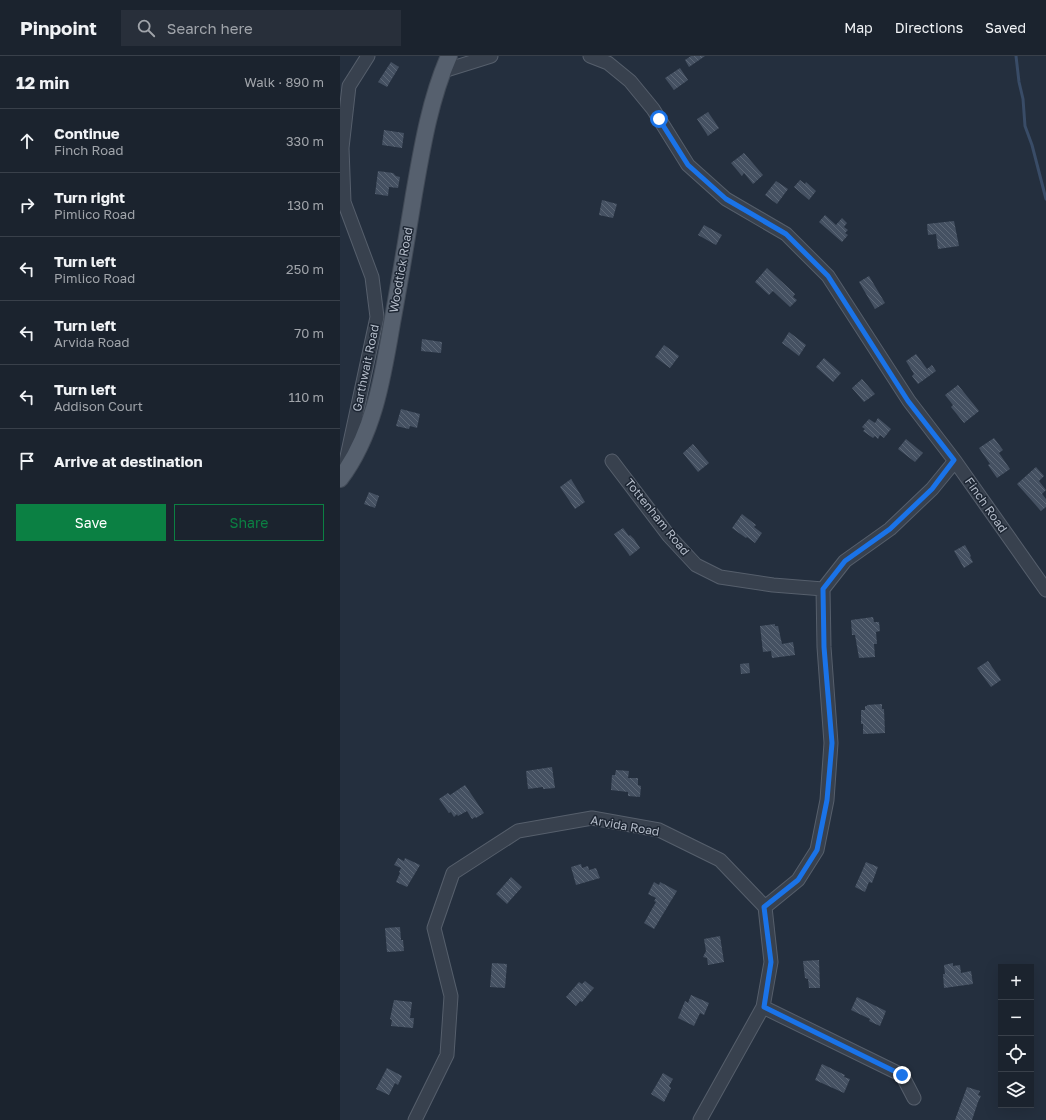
<!DOCTYPE html>
<meta charset="utf-8">
<style>
body{margin:0;font-family:"Golos Text",sans-serif;background:#282f3a;color:#f1f3f6}
.controls{position:absolute;right:12px;bottom:12px;display:grid;overflow:hidden;border-radius:0px;box-shadow:0 4px 16px #0002}
.controls button{width:36px;height:36px;display:grid;place-items:center;padding:0;border:0;border-bottom:1px solid #39404a;background:#1b232e;color:#f1f3f6;font:20px sans-serif}
.stop{position:absolute;width:12px;height:12px;margin:-9px;border:3px solid #1a73e8;border-radius:50%;background:#fff}
.stop.end{background:#1a73e8;border-color:#fff;box-shadow:0 1px 4px #0008}
.list{margin:0;padding:0;list-style:none}
h2{display:flex;justify-content:space-between;align-items:center;height:52px;margin:0;padding:0 16px;font-size:17px}
h2 small{font-size:13px;font-weight:400;color:#a0a4aa}
.list li{display:grid;grid-template-columns:26px 1fr auto;gap:12px;align-items:center;box-sizing:border-box;height:64px;padding:0 16px;border-top:1px solid #39404a}
.list b{display:block;font-size:15px;white-space:nowrap}
.list p{margin:0;font-size:13px;white-space:nowrap;color:#a0a4aa}
.list em{font-size:13px;font-style:normal;color:#a0a4aa}
.actions{display:flex;gap:8px;padding:12px 16px}
.actions a{flex:1;padding:9px 0;border:1px solid #0b8043;border-radius:0px;text-align:center;font-size:14px;color:#0b8043}
.actions .main{background:#0b8043;color:#fff}
.icon{flex:none;width:22px;height:22px;fill:none;stroke:currentColor;stroke-width:2;stroke-linecap:round;stroke-linejoin:round}
.map{position:relative;flex:none;width:706px;height:1064px;overflow:hidden}
header{display:flex;align-items:center;gap:24px;box-sizing:border-box;height:56px;padding:0 20px;background:#1b232e;border-bottom:1px solid #39404a}
header strong{font-size:19px}
nav{display:flex;gap:22px;margin-inline-start:auto;font-size:14px}
.search{width:280px;height:36px;background:#282f3a;display:flex;align-items:center;gap:10px;box-sizing:border-box;padding:0 14px;border-radius:0px;color:#a0a4aa;font-size:15px}
main{display:flex}
aside{flex:1;background:#1b232e}
.map>svg:first-child{display:block}
.lines{fill:none;stroke-linecap:round;stroke-linejoin:round}
.stream{stroke:#394c67;stroke-width:3}
.building{fill:url(#building-back-hatch)}
.minor-casing{stroke:#565f6c;stroke-width:15}
.major-casing{stroke:#414a57;stroke-width:18}
.minor{stroke:#38414e;stroke-width:13}
.major{stroke:#56606e;stroke-width:16}
.route{stroke:#1a73e8;stroke-width:5}
.labels{text-anchor:middle;stroke-width:3;stroke-linejoin:round;paint-order:stroke}
.street-label{font-size:12px;fill:#b4bcc9;stroke:#1d2633}
</style>
<header>
<strong>Pinpoint</strong>
<div class="search"><svg class="icon" aria-label="search" viewBox="0 0 24 24"><circle cx="10" cy="10" r="6"/><path d="M15 15l6 6"/></svg>Search here</div>
<nav><a>Map</a><a>Directions</a><a>Saved</a></nav>
</header>
<main>
<aside>
<h2>12 min<small>Walk · 890 m</small></h2>
<ul class="list">
<li><svg class="icon" aria-label="ahead" viewBox="0 0 24 24"><path d="M12 20V5M6 11l6-6 6 6"/></svg><div><b>Continue</b><p>Finch Road</p></div><em>330 m</em></li>
<li><svg class="icon" aria-label="right" viewBox="0 0 24 24"><path d="M7 20v-9h11M14 6l5 5-5 5"/></svg><div><b>Turn right</b><p>Pimlico Road</p></div><em>130 m</em></li>
<li><svg class="icon" aria-label="left" viewBox="0 0 24 24"><path d="M17 20v-9H6M10 6l-5 5 5 5"/></svg><div><b>Turn left</b><p>Pimlico Road</p></div><em>250 m</em></li>
<li><svg class="icon" aria-label="left" viewBox="0 0 24 24"><path d="M17 20v-9H6M10 6l-5 5 5 5"/></svg><div><b>Turn left</b><p>Arvida Road</p></div><em>70 m</em></li>
<li><svg class="icon" aria-label="left" viewBox="0 0 24 24"><path d="M17 20v-9H6M10 6l-5 5 5 5"/></svg><div><b>Turn left</b><p>Addison Court</p></div><em>110 m</em></li>
<li><svg class="icon" aria-label="arrive" viewBox="0 0 24 24"><path d="M6 21V4h12l-3 4 3 4H6"/></svg><div><b>Arrive at destination</b></div></li>
</ul>
<div class="actions"><a class="main">Save</a><a>Share</a></div>
</aside>
<div class="map">
<svg width="706" height="1064" viewBox="0 0 706 1064">
<defs>
<pattern id="building-back-hatch" width="6" height="6" patternUnits="userSpaceOnUse"><rect width="6" height="6" fill="#455162"/><path d="M-1 5l2 2M0 0l6 6M5-1l2 2" fill="none" stroke="#5d6877"/></pattern>
</defs>
<rect width="100%" height="100%" fill="#242f3e"/>
<g class="lines">
<path class="stream" d="M676,0L679,26L683,43L685,70L692,89L706,143"/>
</g>
<path class="building" d="M351,0H365L349,11L345,4Z
M51,6L59,11L47,31L38,26Z
M340,12L348,24L334,34L325,22Z
M368,56L379,72L368,80L357,63Z
M44,74L64,77L62,92L42,89Z
M404,97L423,119L413,128L404,117L402,120L391,107Z
M38,115L53,117L56,120L60,121L58,132L49,131L48,140L35,138Z
M460,124L465,128L466,126L476,135L469,144L454,131Z
M436,125L448,133L437,148L425,139Z
M262,144L277,148L273,162L259,159Z
M485,159L496,169L502,162L507,167L504,171L508,174L505,177L508,179L502,186L479,166Z
M614,165L619,190L598,193L596,178L588,179L587,168Z
M364,169L382,179L376,189L358,179Z
M427,212L455,238L453,241L457,244L450,251L433,235L429,239L415,226Z
M529,220L545,247L535,253L519,226Z
M449,276L466,289L459,300L442,287Z
M82,283L102,286L101,297L81,295Z
M324,289L339,300L330,312L315,301Z
M576,298L587,313L592,309L596,315L578,328L572,320L574,318L566,305Z
M484,302L501,317L493,326L476,311Z
M522,323L535,338L524,346L512,332Z
M618,329L639,355L624,367L611,351L613,349L605,339Z
M61,353L80,358L77,372L70,370L69,373L56,370Z
M538,362L551,373L544,382L540,379L538,383L535,380L533,382L523,375L525,373L522,371L529,363L535,367Z
M654,382L663,394L659,397L670,413L657,422L648,409L650,408L639,392Z
M566,383L583,397L575,406L558,393Z
M353,388L369,407L358,416L343,397Z
M696,411L704,420L699,425L706,434L702,438L706,443V451L701,455L677,428Z
M231,423L245,446L235,453L220,431Z
M29,436L39,440L35,452L24,448Z
M402,458L416,469L414,471L422,477L415,487L407,481L406,482L392,472Z
M283,472L289,480L290,479L294,483L300,492L290,500L274,478Z
M625,489L631,500L630,501L633,506L624,512L614,495Z
M533,561L534,566H539L540,575L536,576L537,588H534L535,601L519,602L515,579H512L511,564Z
M435,568V570H438L442,588L453,586L455,599L432,602L431,595L423,596L420,570Z
M648,605L661,624L651,631L637,612Z
M409,607L410,617L401,618L400,608Z
M542,648V653H544L545,677L523,678V668H521V654H525V650H527V649Z
M212,711L215,732L203,733V731L188,733L186,715Z
M276,714L289,715L288,722H298V729L301,730L300,741L288,740V736L271,734L272,719H275Z
M125,729L144,757L136,762L135,761L132,763L127,755L118,760L117,758L114,761L111,756L109,757L99,743L108,737L110,739Z
M58,802L64,805L65,802L80,809L67,831L56,826L60,817L59,816L61,812L54,809Z
M526,806L538,811L532,827L529,826L525,836L515,831Z
M241,808L242,812L248,810L249,814L256,812L260,822L236,829L231,811Z
M171,821L182,831L167,848L156,838Z
M314,826L319,829L320,826L337,835L314,873L304,867L316,846L314,845L316,842L308,838Z
M60,871L61,884H63L64,895L47,896L45,872Z
M380,880L384,906L368,909L367,902L363,901L366,895L364,883Z
M479,904L480,932H469L468,923L465,922L463,905Z
M152,907L167,908L165,932L150,931Z
M613,907V910L620,909L621,917L631,915L633,928L604,932L603,918H605L604,909Z
M245,925L254,932L242,946L240,945L236,950L226,941L239,926L242,928Z
M351,939L369,947L364,959L360,957L354,970L338,962L345,945L348,947Z
M517,941L546,955L540,970L529,965L530,963L511,954Z
M54,944L72,946L70,962H74L73,972L51,970L52,964L50,963Z
M482,1008L505,1019L504,1021L510,1023L504,1037L475,1024Z
M47,1012L62,1020L58,1029L55,1027L49,1039L36,1033Z
M323,1017L333,1023L329,1030L331,1032L324,1046L311,1038Z
M627,1031L640,1035L638,1039L641,1040L638,1046L632,1064H615Z"/>
<g class="lines">
<g class="minor-casing">
<path id="minor" d="M250,0L268,7L290,25L313,53L348,109L386,143L446,178L488,220L569,345L615,405L706,534
M103,15L151,0
M272,405L329,480L356,509L380,521L433,529L483,533
M5,410L37,261L32,221L4,146L2,92L9,30L28,0
M425,851L458,824L477,794L487,744L491,687L484,591L483,533L505,505L550,473L592,433L615,405
M423,951L562,1019L574,1042
M75,1064L107,999L111,940L94,872L113,817L178,775L252,762L319,774L380,804L425,851L431,906L423,951L360,1064"/>
</g>
<g class="major-casing">
<path id="major" d="M0,423C34,378 43,320 52,267C60,224 67,181 74,138C82,92 90,43 109,0"/>
</g>
<use href="#minor" class="minor"/>
<use href="#major" class="major"/>
</g>
<g class="lines">
<path class="route" d="M319,63L348,109L386,143L446,178L488,220L568,345L614,404L592,433L550,473L505,505L483,533L484,591L492,687L487,744L477,794L458,824L424,851L431,906L424,951L562,1019"/>
</g>
<g class="labels">
<g class="street-label">
<text transform="translate(61 214) rotate(-80)" y="4">Woodtick Road</text>
<text transform="translate(26 312) rotate(-78)" y="4">Garthwait Road</text>
<text transform="translate(646 449) rotate(55)" y="4">Finch Road</text>
<text transform="translate(317 461) rotate(51)" y="4">Tottenham Road</text>
<text transform="translate(285 770) rotate(10)" y="4">Arvida Road</text>
</g>
</g>
</svg>
<div class="controls">
<button>+</button>
<button>−</button>
<button><svg class="icon" aria-label="locate" viewBox="0 0 24 24"><circle cx="12" cy="12" r="6"/><path d="M12 2v4M12 18v4M2 12h4M18 12h4"/></svg></button>
<button><svg class="icon" aria-label="layers" viewBox="0 0 24 24"><path d="M12 4l9 5-9 5-9-5zM3 14l9 5 9-5"/></svg></button>
</div>
<div class="stop" style="left:319px;top:63px"></div>
<div class="stop end" style="left:562px;top:1019px"></div>
</div>
</main>
